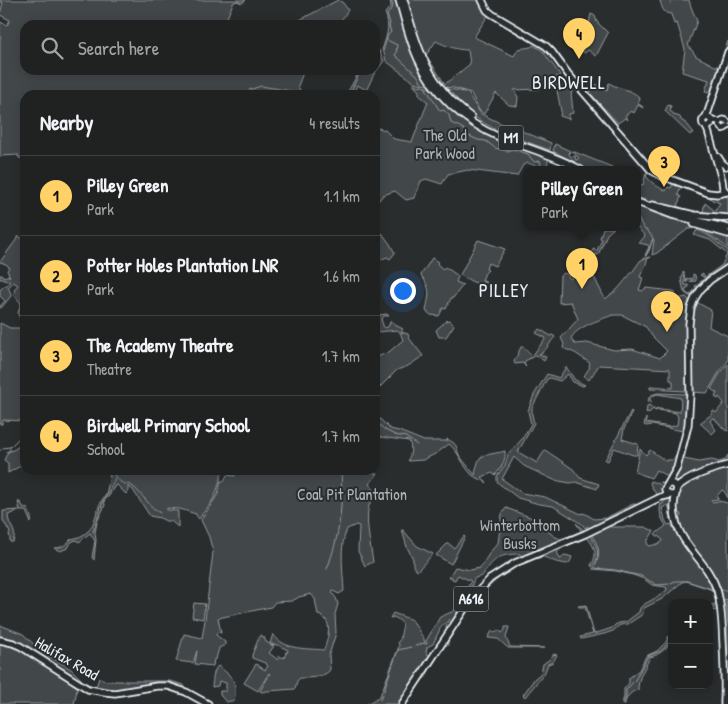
<!DOCTYPE html>
<meta charset="utf-8">
<style>
body{margin:0;font-family:"Patrick Hand",sans-serif;background:#282a2a;color:#f1f3f6}
.controls{position:absolute;right:15px;bottom:15px;display:grid;overflow:hidden;border-radius:10px;box-shadow:0 2px 12px #0003}
.controls button{width:45px;height:45px;display:grid;place-items:center;padding:0;border:0;border-bottom:1px solid #3d3f40;background:#202222;color:#f1f3f6;font:25px sans-serif}
.you{position:absolute;left:402px;top:290px;width:18px;height:18px;margin:-12px;border:4px solid #fff;border-radius:50%;background:#1a73e8;box-shadow:0 0 0 8px #1a73e833}
.badge{display:grid;place-items:center;width:32px;height:32px;border-radius:50%;background:#ffd166;color:#111;font-size:16px;font-weight:700}
.pin{position:absolute;translate:-50% -41px;filter:drop-shadow(0 1px 2px #0008)}
.pin::after{content:'';position:absolute;top:26px;width:18px;height:15px;background:inherit;clip-path:polygon(0 0,100% 0,50% 100%)}
.popup{position:absolute;left:523px;top:166px;width:118px;height:65px;box-sizing:border-box;display:grid;place-content:center;border-radius:10px;background:#202222;filter:drop-shadow(0 1px 4px #0005);font-size:16px;white-space:nowrap;color:#a2a4a5}
.popup b{font-size:19px;color:#f1f3f6}
.popup::after{content:'';position:absolute;left:50%;top:100%;margin-left:-10px;border:10px solid transparent;border-top-color:#202222}
.list{margin:0;padding:0;list-style:none}
h2{display:flex;justify-content:space-between;align-items:center;height:65px;margin:0;padding:0 20px;font-size:21px}
h2 small{font-size:16px;font-weight:400;color:#a2a4a5}
.list li{display:grid;grid-template-columns:32px 1fr auto;gap:15px;align-items:center;box-sizing:border-box;height:80px;padding:0 20px;border-top:1px solid #3d3f40}
.list b{display:block;font-size:19px;white-space:nowrap}
.list p{margin:0;font-size:16px;white-space:nowrap;color:#a2a4a5}
.list em{font-size:16px;font-style:normal;color:#a2a4a5}
.icon{flex:none;width:28px;height:28px;fill:none;stroke:currentColor;stroke-width:2;stroke-linecap:round;stroke-linejoin:round}
.map{position:relative;flex:none;width:728px;height:704px;overflow:hidden}
.search{position:absolute;background:#202222;box-shadow:0 2px 12px #0003;left:20px;top:20px;width:360px;height:55px;display:flex;align-items:center;gap:12px;box-sizing:border-box;padding:0 18px;border-radius:15px;color:#a2a4a5;font-size:19px}
.panel{position:absolute;background:#202222;box-shadow:0 2px 12px #0003;left:20px;top:90px;width:360px;height:385px;border-radius:15px}
.map>svg:first-child{display:block}
.green{fill:#424648;stroke:#959ca0;fill-rule:evenodd}
.lines{fill:none;stroke-linecap:round;stroke-linejoin:round}
.stream{stroke:#989fa3;stroke-width:1}
.major-casing{stroke:#e8f1f8;stroke-width:8}
.highway-casing{stroke:#e8f1f8;stroke-width:9}
.major{stroke:#2a2d2e;stroke-width:4.5}
.highway{stroke:#2a2d2e;stroke-width:5.5}
.labels{text-anchor:middle;stroke-width:4;stroke-linejoin:round;paint-order:stroke}
.shield{fill:#2a2d2e;stroke:#afb6bb;stroke-width:1}
.shield-label{font-size:15px;font-weight:bold;fill:#e8f1f8}
.park-label{font-size:16px;fill:#aeb5ba;stroke:#2a2d2e}
.street-label{font-size:16px;fill:#e8f1f8;stroke:#2a2d2e}
.quarter-label{font-size:19px;letter-spacing:1px;fill:#e8f1f8;stroke:#2a2d2e}
</style>
<div class="map">
<svg width="728" height="704" viewBox="0 0 728 704">
<rect width="100%" height="100%" fill="#2a2d2e"/>
<filter id="ink" filterUnits="userSpaceOnUse"><feTurbulence type="fractalNoise" baseFrequency=".02" numOctaves="2"/><feDisplacementMap in="SourceGraphic" scale="10" xChannelSelector="R" yChannelSelector="G"/><feConvolveMatrix kernelMatrix="1 2 1 2 8 2 1 2 1" color-interpolation-filters="sRGB"/></filter>
<g filter="url(#ink)">
<path class="green" d="M0,0H246L242,3L237,1L233,3L226,20H239L249,19L257,25H25V70H304L298,86L300,90L298,95H25V158H19L18,156L19,155L0,156V39L1,37L0,36V22L7,25L10,20L0,15L3,2H0Z
M338,0L343,3L348,10L338,25H290Z
M390,0H397L431,86L414,82L386,61L384,53L382,50C386,38 391,26 385,13L391,6Z
M406,0H480L489,14L474,37L514,56L518,49L531,47L533,45L542,50L560,75L539,87V89L514,90L518,97L517,106L509,105L496,93L484,114L479,110L471,93L454,88L444,87C423,62 415,31 406,0ZM436,41C446,46 456,50 468,50L470,64L445,84L426,55Z
M661,0H689L691,7L697,21L688,45L696,56L715,66H718V70L728,41V49L713,93L705,91L709,80L682,72L685,49L677,23L674,24L671,14C663,14 662,7 660,1Z
M591,14L595,16L597,22L608,33L596,56L588,50L585,53L583,52Z
M379,50L384,61L374,74L365,93L363,95H360L365,91V89L357,85L354,91L353,95H346L360,70H364L366,73H369L373,70H375C375,65 378,62 377,57L375,56V51Z
M566,81L570,90L572,89L573,92H571L573,113L569,114V119L560,116L561,111L556,85Z
M609,83C620,90 630,88 640,98L638,104L642,106L643,108L638,105L634,113L631,111L625,116L628,120L625,118L618,123L590,93L595,84L607,90Z
M414,84H416L418,87L420,85L432,89L469,124L500,139L549,157L546,170H538L536,166L528,163L523,165L517,176L468,170L448,174L442,184L426,179L421,181L414,198L406,200L395,191L383,195L375,205L379,212L378,230L375,227V127L385,130L394,139L412,142L428,102L419,95V91L414,86Z
M446,89L455,90L468,93L476,107L481,114L513,129L524,132L551,143L550,150C533,144 515,138 499,131C479,122 461,107 446,91Z
M668,105L671,106L670,111L674,114V115L680,117L681,120L687,124L694,133H692L690,135L665,111Z
M555,144L570,151L569,154L571,157L575,156L576,157L575,159L577,160L579,158L572,151L612,167L611,170H589L553,151Z
M646,173H647V175L646,176C650,182 659,188 666,191L668,187L671,188L673,184L677,186L678,184H682L678,195L681,197L677,206L690,211L701,213L700,214L655,204L637,197L639,192L637,190V184L643,185Z
M709,194L723,195L728,197V217L702,215L705,203L715,211L720,203L712,200L708,196Z
M637,204L674,219L698,227V228L688,229L657,253L652,255L654,240L653,239L646,256L645,255L649,247L648,245L639,243L645,236L637,227Z
M699,227L728,236V248L703,230L699,229Z
M603,228H614L607,234L598,255L596,254L589,267H580L593,251V249L597,251L602,239L600,238Z
M697,230C709,233 717,244 728,250V263L723,268L707,278L692,296H689L684,292L681,278L683,276V272H684V273L685,281H687L686,278L688,279L691,278V280H693V274L695,275L696,281L684,282L685,285H688L689,287L685,289L686,293L690,295L696,288L695,286L699,284L701,281L705,278L700,275L703,273V275L706,277L708,275L722,265L727,254L710,240L694,235Z
M382,233L390,244L395,253L390,259L387,257L377,261L375,260V246L380,234Z
M19,236L25,241V421L3,420L2,424H0V323L10,328H22V325L18,313L21,303L13,294L15,291L14,289L18,285L13,282L8,288L10,291L11,296L2,307L0,308V306L5,301L0,296V290L4,286H6L9,282V279L6,281L3,279H0V275H2L5,277L8,275L9,277L10,276L7,271L9,267L6,264L0,262Z
M478,240L505,249L495,266L488,263L486,269L488,270L485,273L482,280L487,283L484,282L480,285L471,281L460,275Z
M651,257L647,259C647,265 642,271 640,277L643,278L639,290L642,291L646,288L673,291L675,292V298L678,299L686,297L689,300L687,312L686,325L688,387L685,391L650,389V387L652,386L673,388V381L670,380V369L599,365L589,380L584,376L590,367L589,366L590,363L575,353L563,348L564,344L561,338L578,319L571,302L559,303L560,276L564,273L569,275L568,277L571,279L578,269L588,268V270L590,269L605,299L617,290L633,271L640,261L643,259ZM613,315H622L646,327L652,336L667,351L660,358L632,349L614,350L587,343L575,344L571,339C575,327 602,319 613,315Z
M432,258L438,262L437,264L443,269L445,267L457,275L458,277L456,282L463,285L453,298H451L446,309L443,308L439,316L431,315L426,311C429,293 432,291 421,275Z
M727,272L707,287L696,302L711,310L709,327L728,336V361L718,374L707,393L692,392L691,309L707,284Z
M387,314L389,316H384L381,319L384,328L388,327L391,320L395,325L403,329L401,332L408,334L409,338L423,356L408,366L397,370L375,392V358L389,352L403,340L400,332L397,330L378,332L375,328L379,315Z
M449,320L454,325L446,337H439L436,330L446,321Z
M539,329L551,336L553,335L555,337C549,343 547,351 539,354L546,357L544,361L536,355L525,361L524,364L526,367L523,363L515,364L514,362L521,347H524L532,356L546,338L536,333Z
M728,364V431L725,430L713,417L710,421L716,430L712,434L700,423L712,414V411H714L716,413L724,403L719,397L718,399L715,397L717,393L711,389L719,375Z
M566,367L575,380L585,385L583,386L573,382L568,374L560,381L550,378L547,379L532,408V415L534,423L518,452L537,463L545,450L573,469L580,478L599,484L597,489L576,482L570,483L554,480L524,466L514,457L502,479L522,493L545,497L581,514L582,513L586,514L594,519L606,518L633,504L641,505L657,496L650,484L651,481C657,483 664,485 664,492L661,495L588,531L586,529L588,526L585,528L582,524L553,506L539,504L518,498L497,482V476L505,465L508,455L522,439L531,424L528,411L534,395L547,374L559,378Z
M657,393L685,394L687,397V424L677,467L667,484H664L660,482L665,483L670,478L656,470L651,478L635,472L640,449L646,455L650,450L667,462L666,460H673L678,453L677,452L678,450L683,431L652,425L646,426L644,425L646,418V423L670,427L677,425L678,417L676,413L658,410L655,411L653,409L649,413L647,412L646,414L647,406L649,405L653,408L680,412L681,398L657,394L650,397V400L652,402L649,403L648,402C649,394 652,395 657,393Z
M631,411L632,412L624,429L622,439L638,444L637,455H633L614,448L608,461L605,460Z
M375,414L390,429L399,431L424,441H447V439C458,445 455,444 459,455C461,458 472,471 475,475C476,470 477,463 480,458C484,454 500,453 505,451C506,461 501,468 495,475L492,473L482,477L487,483C482,479 477,479 472,475C463,466 459,452 449,444L437,453L423,460L409,461L408,460C411,454 412,447 409,441L381,437L375,433Z
M690,421H691V430L684,459L699,462L712,460L719,462L725,460L728,455V463L679,484L675,483L674,479Z
M25,441V468L22,465L8,473V463L4,460L8,452L15,449Z
M728,466V498L724,491L722,490L717,496L718,499L711,500L712,502L719,501L728,503V704H726L728,700L723,610L720,629L717,610L709,611V606L717,603L713,592L710,589L686,581L682,582L662,599L644,608L643,614L628,624L620,625L613,631L604,634L581,639L580,637L593,634L585,607H579L578,606L586,605L594,634L612,628L615,625L619,623L626,622L639,612L640,608L643,605L659,596L667,590L666,587L652,585L644,579L633,575L616,571L593,569C602,555 600,546 590,533L608,524L610,527H645L654,531L648,540L647,544L650,546L661,543L663,540L655,534L666,526C662,519 658,512 661,504H663L664,500L669,499L671,501L672,516L671,519L668,513L670,511L668,505L662,508L665,520L668,525L671,524L678,536L683,535L679,518L681,516V514L676,513V502L679,488L692,479Z
M106,470H223C220,479 218,489 214,498C210,505 204,511 199,519L196,515V514L180,509L167,508V510L178,511V527L171,521H166L160,518L150,516L133,490L128,486V491L126,494L116,484L109,496L104,501L105,505L97,522L95,533L96,540L94,560L92,557L95,541L90,533L79,542L76,540L71,542L68,548L60,551L54,548C62,548 66,545 71,539C101,534 91,510 106,495L110,476Z
M234,470H368L369,471L377,474C376,478 371,480 369,484L374,490L386,494L385,496L376,495C375,496 371,500 371,501C363,514 371,547 373,562L365,566L358,551L359,526L356,525L347,529C339,546 343,572 344,591L339,594L333,591L332,593L336,598L338,604L335,614L336,633L329,655L330,670C323,678 310,678 300,678L297,681L295,689L267,691L262,692L260,691L270,674L269,673L258,691L244,683L256,664L265,670L268,666L265,663L252,658V655L260,635L264,637L266,642L270,644L273,634C285,651 306,648 324,650C328,638 334,619 318,615L315,599L311,594L299,597L292,601L275,602L271,607L218,618L221,633L217,632L216,635L225,642V645L219,648L216,659H214L213,666L195,664L197,651L193,663L176,661L184,634L202,638L205,620L213,552L209,537L201,520L218,494L221,481H224L227,475L235,476ZM271,644L278,645L288,650L287,653L285,652L286,653L284,658L279,656L278,660L269,653L274,646L270,645Z
M18,502H20L24,508L28,509C30,514 32,518 31,523L26,511H16L14,513L8,515C8,527 18,529 13,542H10V538L9,534L10,532L3,521V511L20,510Z
M506,508L530,517L554,536L560,539L582,532L576,523L586,532L521,558L520,554C498,554 494,559 482,576L475,578C472,582 471,590 469,596L494,574L517,560L494,575L442,640L446,632V626L450,619L441,627L433,644L427,647L426,653L431,657L401,704H367L380,696L398,649L399,645L398,642C402,636 400,641 401,634C403,623 405,624 394,617L390,618L393,613L412,620L424,639L425,644H427L426,641L440,617L454,611L471,581L458,575L455,580L452,579V577H449L455,567L470,570L480,568L491,551L498,543L502,514Z
M402,530H403L417,546L433,554L417,571L413,566V559L407,547Z
M589,534C597,546 602,554 592,567L591,565C599,553 594,546 586,536L567,544L557,552L560,559H561L564,555L569,556L572,557L570,562L567,564L556,562L544,557L531,559L518,565L502,575L483,592L470,606L448,641V645L444,646L428,672L426,677L420,682L405,704H404L472,600L494,578L518,564Z
M464,536L465,537L451,564L436,555L448,543L454,548Z
M194,603L205,604L203,619L192,617Z
M0,625L23,634L42,652L71,669L85,683L96,687L99,678L107,681H170L184,685V689L176,687L126,691L95,690L53,666L0,639Z
M505,627H509L506,638L510,647L545,648H508L498,639L488,638L492,631L495,632L499,630L502,633L505,630Z
M672,635C671,646 660,655 650,657C645,669 638,676 638,690C631,691 626,697 625,704H622L624,696V689L629,683V678L639,670L646,656L657,651L666,642L668,637Z
M0,642L13,644L78,685L74,704H0Z
M554,654L557,655L553,662L548,664L544,674L525,697L523,695L535,678L541,673L543,664L550,659Z
M218,666C233,677 238,682 234,701H230L226,702L220,695V691H226V683L219,681L218,686L212,687C213,680 213,670 218,666Z"/>
<g class="lines">
<path class="stream" d="M670,0L671,3
M387,40L397,45L398,48L396,49L397,52L395,55L417,75L423,84
M383,51L388,35L391,32L389,26L390,23L387,15L393,6L391,0
M375,52H379
M425,87L440,111L444,110L449,115L451,123C457,126 466,128 467,135L478,140L486,141L495,148L508,151L512,149L528,154L534,162L540,161L541,163L540,166L544,170
M249,90L261,86L291,91
M295,92H298
M349,95L361,70
M550,169L553,170L556,169
M558,169L560,170
M637,217L645,230H647L653,238L649,251L645,257
M375,421L385,430L395,435L406,437L417,445
M3,448L10,447L18,439L25,437
M0,450H1
M6,452L10,450V448
M111,470C115,476 118,482 125,484C129,485 128,483 132,486C143,494 149,507 160,513
M93,532L103,501L108,494L115,478
M595,568L615,570L641,576L657,585L669,584L675,581H687L712,589
M327,569C340,535 343,506 341,470
M721,590H728
M728,601L726,603L728,622
M722,604L725,600L728,599
M709,609L718,606
M415,646L424,643
M384,691L386,684L398,650L411,647
M380,700L383,694
M623,704L626,697V690L635,680L648,656C655,653 662,652 666,645C668,643 669,640 672,638"/>
<g class="major-casing">
<path id="major" d="M711,120L716,121H721
M728,122C726,119 723,119 721,121L719,125L723,129L726,128L728,126"/>
</g>
<g class="highway-casing">
<path id="highway" d="M399,0C405,20 409,40 418,59C433,94 464,122 499,137C526,148 555,155 581,170
M404,0C418,49 427,84 471,117
M482,0L487,10L492,14L546,46L552,52L568,74L651,170L662,176L708,193L717,194L726,192
M702.5 122a4.5 4.5 0 1 1 9 0a4.5 4.5 0 1 1-9 0Z
M705,118L708,112L728,52
M706,127L708,131L722,180L723,188L726,192H727
M718,157L722,163L726,166
M637,202L672,215L728,228
M652,205L694,215L728,218
M694,224L728,234
M668,484H674L677,488C676,495 674,500 674,507C675,545 706,557 717,590C722,607 722,625 723,643C724,663 725,684 724,704
M677,488C688,476 713,469 728,465
M677,492L674,495H670L666,493L665,489L677,468L688,425L690,395L689,324L691,308L695,298L701,289L710,280L728,268
M0,640L13,643L20,646L88,689L105,692L115,693L157,686H168L186,692L208,704
M402,704L471,599L490,579L515,563L585,534L661,497L670,495"/>
</g>
<use href="#major" class="major"/>
<use href="#highway" class="highway"/>
</g>
</g>
<g class="labels">
<g class="shield">
<rect x="498.5" y="125.5" width="25" height="25" rx="4"/>
<rect x="453.5" y="586.5" width="35" height="25" rx="4"/>
</g>
<g class="shield-label">
<text x="511" y="143">M1</text>
<text x="471" y="604">A616</text>
</g>
<g class="park-label">
<text x="445" y="141">The Old<tspan x="445" dy="18">Park Wood</tspan></text>
<text x="352" y="500">Coal Pit Plantation</text>
<text x="520" y="531">Winterbottom<tspan x="520" dy="18">Busks</tspan></text>
</g>
<g class="street-label">
<text transform="translate(67 658) rotate(30)" y="6">Halifax Road</text>
</g>
<g class="quarter-label">
<text x="569" y="89">BIRDWELL</text>
<text x="504" y="297">PILLEY</text>
</g>
</g>
</svg>
<div class="controls">
<button>+</button>
<button>−</button>
</div>
<div class="you"></div>
<div class="pin badge" style="left:582px;top:289px">1</div>
<div class="popup"><b>Pilley Green</b>Park</div>
<div class="pin badge" style="left:667px;top:332px">2</div>
<div class="pin badge" style="left:664px;top:187px">3</div>
<div class="pin badge" style="left:579px;top:59px">4</div>
<div class="search"><svg class="icon" aria-label="search" viewBox="0 0 24 24"><circle cx="10" cy="10" r="6"/><path d="M15 15l6 6"/></svg>Search here</div>
<section class="panel">
<h2>Nearby<small>4 results</small></h2>
<ul class="list">
<li><span class="badge">1</span><div><b>Pilley Green</b><p>Park</p></div><em>1.1 km</em></li>
<li><span class="badge">2</span><div><b>Potter Holes Plantation LNR</b><p>Park</p></div><em>1.6 km</em></li>
<li><span class="badge">3</span><div><b>The Academy Theatre</b><p>Theatre</p></div><em>1.7 km</em></li>
<li><span class="badge">4</span><div><b>Birdwell Primary School</b><p>School</p></div><em>1.7 km</em></li>
</ul>
</section>
</div>
